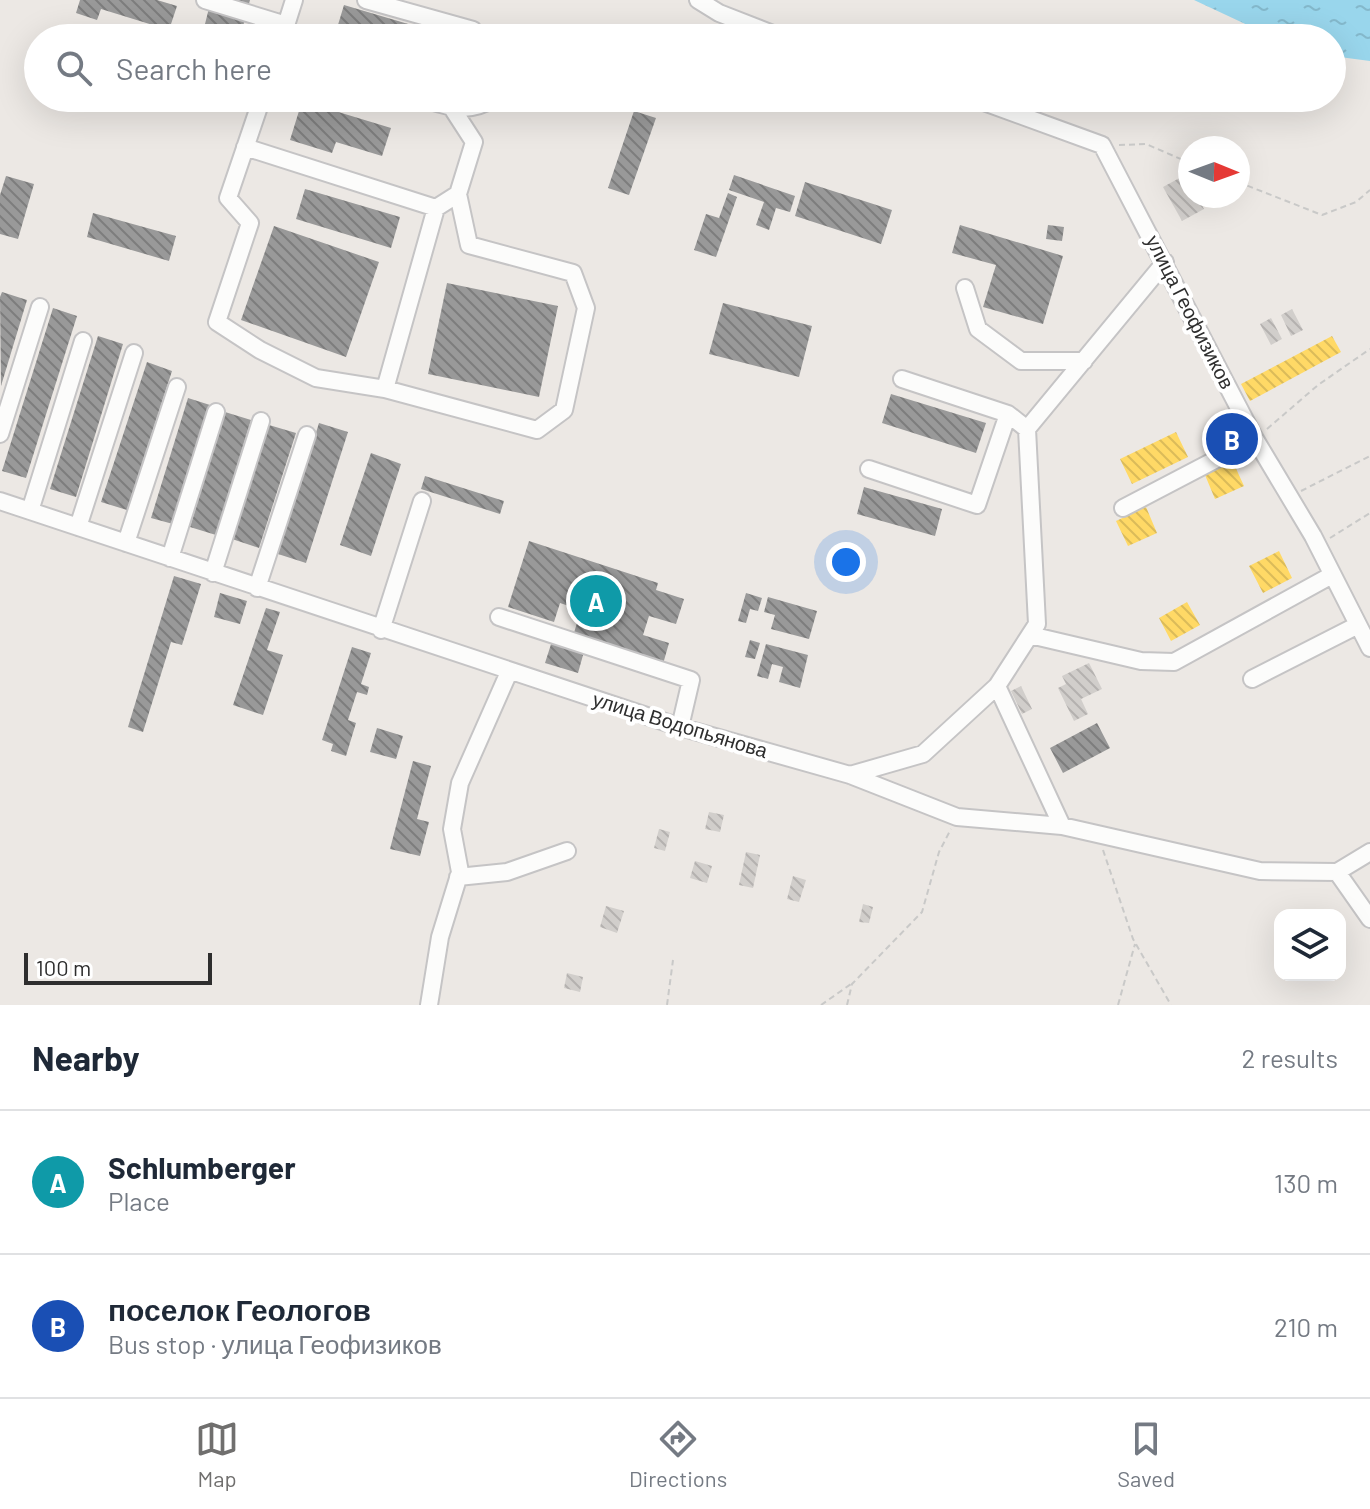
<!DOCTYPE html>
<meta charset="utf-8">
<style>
body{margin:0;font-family:Barlow,sans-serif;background:#f6f6f7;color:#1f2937}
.controls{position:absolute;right:24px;bottom:24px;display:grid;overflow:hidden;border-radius:16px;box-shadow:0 8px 32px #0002}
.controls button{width:72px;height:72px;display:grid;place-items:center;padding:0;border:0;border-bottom:2px solid #e0e1e3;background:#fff;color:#1f2937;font:40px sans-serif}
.compass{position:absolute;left:1178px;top:136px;width:72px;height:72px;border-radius:50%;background:#fff;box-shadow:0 8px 32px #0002;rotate:91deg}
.scale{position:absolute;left:24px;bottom:20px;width:188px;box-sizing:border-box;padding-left:8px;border:4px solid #2e2e2e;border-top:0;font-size:22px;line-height:28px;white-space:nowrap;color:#2e2e2e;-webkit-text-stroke:6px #fff;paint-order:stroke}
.you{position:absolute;left:846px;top:562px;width:28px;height:28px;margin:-20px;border:6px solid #fff;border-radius:50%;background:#1a73e8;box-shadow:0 0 0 12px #1a73e833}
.badge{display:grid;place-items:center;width:52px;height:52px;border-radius:50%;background:#706f6e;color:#fff;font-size:26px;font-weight:700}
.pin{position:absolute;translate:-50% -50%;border:4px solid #fff;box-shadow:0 2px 8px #0006}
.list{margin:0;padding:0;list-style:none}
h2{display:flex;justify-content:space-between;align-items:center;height:104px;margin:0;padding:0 32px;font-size:34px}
h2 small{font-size:26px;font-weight:400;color:#747a83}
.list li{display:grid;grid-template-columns:52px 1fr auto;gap:24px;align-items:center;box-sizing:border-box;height:144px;padding:0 32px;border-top:2px solid #e0e1e3}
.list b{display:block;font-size:30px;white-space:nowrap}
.list p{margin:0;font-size:26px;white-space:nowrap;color:#747a83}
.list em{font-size:26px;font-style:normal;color:#747a83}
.icon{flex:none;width:44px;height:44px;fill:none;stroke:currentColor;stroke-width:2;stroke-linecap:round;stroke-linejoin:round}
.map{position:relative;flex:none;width:1370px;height:1005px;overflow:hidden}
.search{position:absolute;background:#fff;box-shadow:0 8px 32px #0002;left:24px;right:24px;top:24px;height:88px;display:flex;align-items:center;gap:20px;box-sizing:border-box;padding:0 28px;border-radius:44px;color:#747a83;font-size:30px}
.sheet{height:392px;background:#fff}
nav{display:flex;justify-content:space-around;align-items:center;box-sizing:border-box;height:112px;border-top:2px solid #e0e1e3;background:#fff;font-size:22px;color:#747a83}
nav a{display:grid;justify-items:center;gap:4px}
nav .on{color:#706f6e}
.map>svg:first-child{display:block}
.water{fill:url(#water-ripples)}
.homes{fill:url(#homes-back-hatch)}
.industry{fill:url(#industry-back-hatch)}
.building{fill:url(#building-back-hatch)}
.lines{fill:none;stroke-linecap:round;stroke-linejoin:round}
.minor-casing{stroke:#c5c4c5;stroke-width:20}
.path{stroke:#c9c9c8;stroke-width:2;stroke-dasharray:6 4;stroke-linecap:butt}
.minor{stroke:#fcfcfb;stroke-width:16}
.labels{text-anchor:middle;stroke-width:8;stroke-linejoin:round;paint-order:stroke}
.street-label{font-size:20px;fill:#2e2e2e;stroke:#fff}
</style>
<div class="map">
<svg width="1370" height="1005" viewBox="0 0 1370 1005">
<defs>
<pattern id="water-ripples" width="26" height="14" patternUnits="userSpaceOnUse" patternTransform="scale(2)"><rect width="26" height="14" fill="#99d6ec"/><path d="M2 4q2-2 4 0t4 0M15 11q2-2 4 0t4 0" fill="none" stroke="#84b8cb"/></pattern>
<pattern id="homes-back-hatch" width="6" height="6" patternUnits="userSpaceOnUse" patternTransform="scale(2)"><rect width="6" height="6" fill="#ffd966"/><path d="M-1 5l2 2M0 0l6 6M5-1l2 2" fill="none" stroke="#dbbb59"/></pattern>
<pattern id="industry-back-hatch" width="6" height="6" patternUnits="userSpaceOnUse" patternTransform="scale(2)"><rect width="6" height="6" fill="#999"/><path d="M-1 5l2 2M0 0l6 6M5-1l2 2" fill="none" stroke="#7d7d7d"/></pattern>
<pattern id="building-back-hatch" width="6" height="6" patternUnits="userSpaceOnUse" patternTransform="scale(2)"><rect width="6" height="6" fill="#d1cecb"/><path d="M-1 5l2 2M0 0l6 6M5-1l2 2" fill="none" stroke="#b4b1af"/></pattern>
</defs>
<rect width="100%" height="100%" fill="#ece8e4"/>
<path class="water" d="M1194,0H1370V61L1332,56V38H1275Z"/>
<path class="homes" d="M1332,336L1341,352L1250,401L1241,384Z
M1176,432L1188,457L1132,484L1120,459Z
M1233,462L1244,486L1215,499L1205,475Z
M1146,507L1157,533L1128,546L1116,521Z
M1279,551L1292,578L1263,593L1249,566Z
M1187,602L1200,625L1171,641L1159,618Z"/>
<path class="industry" d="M80,0H157L177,6L169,30L101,9L97,20L76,13Z
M211,0H250L240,38L203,32Z
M344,5L452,37V38H334Z
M303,98H340L335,111L391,128L382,156L336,142L332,153L290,140Z
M634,111L656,118L629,195L608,188Z
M734,175L795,196L790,212L776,208L769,230L756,225L764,202L729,190Z
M6,176L34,184L18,239L0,234V195Z
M805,182L892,210L881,244L795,216Z
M305,189L400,217L391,248L296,219Z
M728,193L737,197L716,257L694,250L706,214L719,218Z
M93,213L176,236L169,261L87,237Z
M960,225L1063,256L1043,324L983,307L996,265L952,253Z
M1048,225L1064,227L1062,241L1046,239Z
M274,226L379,262L346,357L241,320Z
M447,283L558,306L539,397L428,374Z
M2,292L27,300L1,386L0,297Z
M723,303L812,326L799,377L709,354Z
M53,308L77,316L26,478L2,471Z
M98,336L123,344L76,497L50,489Z
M147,362L172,371L127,510L101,502Z
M891,394L986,423L976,453L882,423Z
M188,398L210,405L173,524L151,518Z
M225,412L251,420L216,535L190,527Z
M319,423L348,432L306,563L278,554Z
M269,425L296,433L259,548L232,539Z
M371,453L401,464L371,556L340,545Z
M425,476L504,501L500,514L421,489Z
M864,487L942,509L935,536L857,514Z
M529,541L658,583L656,590L684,599L676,624L649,616L643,635L669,643L663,664L573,636L581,610L560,603L554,622L508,607Z
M174,576L201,584L182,645L171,642L143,732L128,727Z
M220,593L247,601L240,624L214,617Z
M746,593L762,598L758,611L750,609L746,623L738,621Z
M768,597L817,611L809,639L771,629L775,615L764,612Z
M266,608L280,612L267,650L283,655L263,715L233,705Z
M553,638L585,648L578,673L545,663Z
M750,640L760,643L755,659L745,657Z
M766,644L808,655L800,688L779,682L783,667L772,664L768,679L757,676Z
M352,647L371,653L361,684L369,687L367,695L357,692L348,720L356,723L346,756L331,751L333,744L322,740Z
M1097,723L1110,748L1063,773L1050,748Z
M377,728L403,736L396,759L370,752Z
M413,761L431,766L417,819L429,822L420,856L390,849Z"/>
<path class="building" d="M1185,175L1190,184V196H1197L1204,209L1182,221L1163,187Z
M1292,309L1303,330L1291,336L1281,315Z
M1271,318L1282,339L1271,345L1260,324Z
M1089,663L1102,689L1081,699L1088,714L1074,721L1058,688L1066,684L1062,676Z
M1021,686L1032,709L1022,714L1011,691Z
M709,812L724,815L720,832L705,829Z
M659,829L670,832L665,851L654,848Z
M746,852L760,855L753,888L739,885Z
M695,861L712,866L707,883L690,878Z
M793,876L806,880L799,902L787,899Z
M863,904L873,907L869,923L859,922Z
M606,906L624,911L617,933L600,927Z
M567,973L583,977L580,992L564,988Z"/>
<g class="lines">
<g class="minor-casing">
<path id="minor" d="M205,0L286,25
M366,0L473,30
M698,0L719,13L783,38
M282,38L294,0
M262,98L228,198L250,223L217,322L260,350L316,378L385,389L537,430L564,410L586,308L573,273L469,245L458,194
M420,98C450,107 467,115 495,98
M973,98L1102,145L1255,439L1313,536L1370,648
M245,147L436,208
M965,288L978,329L1021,361H1084
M902,379L1008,414
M385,389L436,208L458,194L474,142L452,108
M1027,429L1165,262
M0,434L40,307
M869,469L977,505L1008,414L1027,429
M0,501L680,727L850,775L957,817L1062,826L1260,871L1337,872L1370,852
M1123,508L1255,439
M30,511L83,341
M78,527L134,353
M126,543L177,387
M170,558L216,412
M213,573L261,421
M257,588L307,435
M499,617L691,680L680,727
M381,630L422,501
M1030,635L1141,661L1174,662L1332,575
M1252,679L1358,625
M997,686L1062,826
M850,775L923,754L997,686L1037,624L1027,429
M1337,872L1370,919
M458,877L507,872L567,851
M429,1005L440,937L460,872L452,829L460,783L509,672"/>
</g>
<path class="path" d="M1119,145L1146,144L1190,163
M1238,182L1322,215L1356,202L1370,190
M1267,429L1318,385L1370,349
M1301,491L1370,456
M1330,538L1370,513
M1103,850L1133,939L1171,1005
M667,1005L673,960
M821,1005L851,984
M847,1005L852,984L922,912L939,852L951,829
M1118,1005L1135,944"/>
<use href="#minor" class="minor"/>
</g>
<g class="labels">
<g class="street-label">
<text transform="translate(1190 312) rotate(63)" y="7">улица Геофизиков</text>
<text transform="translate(680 725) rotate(17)" y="7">улица Водопьянова</text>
</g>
</g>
</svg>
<div class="controls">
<button><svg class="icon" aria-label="layers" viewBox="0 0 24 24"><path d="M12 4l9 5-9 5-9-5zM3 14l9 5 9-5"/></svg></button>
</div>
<svg class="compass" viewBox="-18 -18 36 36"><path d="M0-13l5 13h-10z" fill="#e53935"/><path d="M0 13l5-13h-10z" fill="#747a83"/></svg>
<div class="scale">100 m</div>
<div class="you"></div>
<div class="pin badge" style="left:596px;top:601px;background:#0f9aa8">A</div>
<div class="pin badge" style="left:1232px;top:439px;background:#1a4fb4">B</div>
<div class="search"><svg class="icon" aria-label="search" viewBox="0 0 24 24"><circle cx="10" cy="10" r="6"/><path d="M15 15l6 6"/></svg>Search here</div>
</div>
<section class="sheet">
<h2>Nearby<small>2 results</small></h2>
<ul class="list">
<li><span class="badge" style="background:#0f9aa8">A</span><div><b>Schlumberger</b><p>Place</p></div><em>130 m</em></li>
<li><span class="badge" style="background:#1a4fb4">B</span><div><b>поселок Геологов</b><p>Bus stop · улица Геофизиков</p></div><em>210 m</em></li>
</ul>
</section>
<nav>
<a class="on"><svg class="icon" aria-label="map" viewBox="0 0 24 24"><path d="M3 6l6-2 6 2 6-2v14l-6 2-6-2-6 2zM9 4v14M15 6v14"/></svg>Map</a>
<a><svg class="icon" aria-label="directions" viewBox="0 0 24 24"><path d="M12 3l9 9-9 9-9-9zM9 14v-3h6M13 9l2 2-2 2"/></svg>Directions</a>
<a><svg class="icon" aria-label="saved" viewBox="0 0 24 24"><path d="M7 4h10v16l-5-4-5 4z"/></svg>Saved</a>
</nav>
